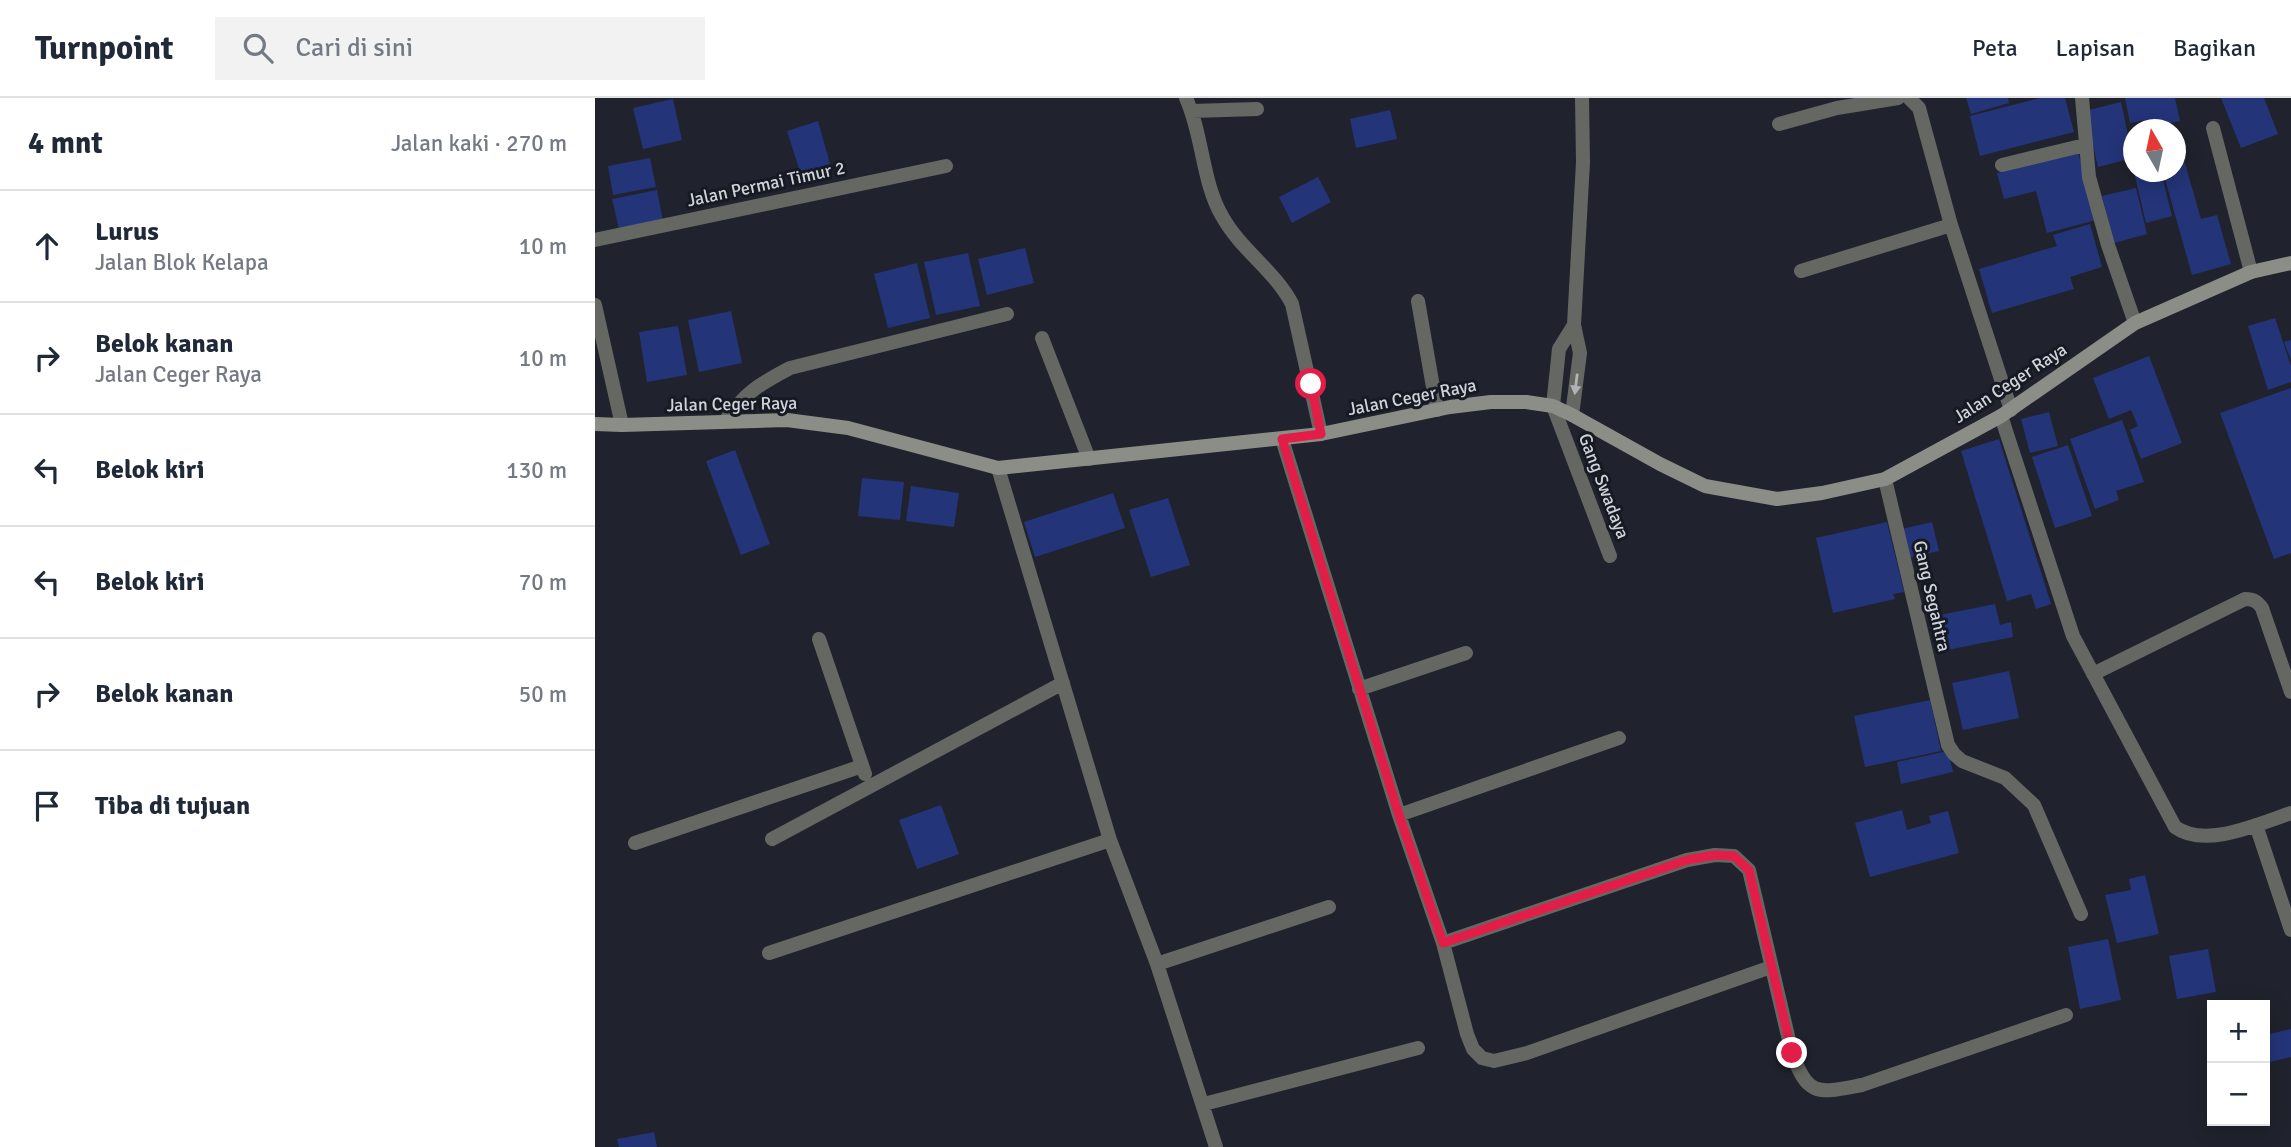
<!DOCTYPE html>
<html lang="id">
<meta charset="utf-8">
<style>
body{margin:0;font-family:Signika,sans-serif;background:#f2f2f3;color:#1f2937}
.controls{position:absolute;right:21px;bottom:21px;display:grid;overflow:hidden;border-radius:0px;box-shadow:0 4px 18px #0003}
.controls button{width:63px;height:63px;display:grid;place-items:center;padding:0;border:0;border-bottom:2px solid #e0e1e3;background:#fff;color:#1f2937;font:35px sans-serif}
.compass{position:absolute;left:1528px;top:21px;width:63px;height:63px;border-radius:50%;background:#fff;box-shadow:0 4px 18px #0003;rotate:351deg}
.stop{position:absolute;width:21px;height:21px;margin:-16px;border:5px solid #e11d48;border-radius:50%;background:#fff}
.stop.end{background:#e11d48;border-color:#fff;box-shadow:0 2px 7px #0008}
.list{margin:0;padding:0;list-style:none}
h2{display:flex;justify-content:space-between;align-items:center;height:91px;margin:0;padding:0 28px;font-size:30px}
h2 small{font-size:23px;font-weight:400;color:#747a83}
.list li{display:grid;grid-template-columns:46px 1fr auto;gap:21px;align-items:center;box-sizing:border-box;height:112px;padding:0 28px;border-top:2px solid #e0e1e3}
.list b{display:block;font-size:26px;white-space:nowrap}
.list p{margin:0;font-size:23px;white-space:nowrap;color:#747a83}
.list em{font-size:23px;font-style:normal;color:#747a83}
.icon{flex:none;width:38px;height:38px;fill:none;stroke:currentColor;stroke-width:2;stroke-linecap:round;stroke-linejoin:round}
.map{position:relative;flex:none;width:1696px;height:1049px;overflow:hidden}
header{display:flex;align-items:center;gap:42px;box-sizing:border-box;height:98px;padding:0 35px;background:#fff;border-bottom:2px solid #e0e1e3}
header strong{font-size:33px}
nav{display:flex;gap:38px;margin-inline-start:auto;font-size:24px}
.search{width:490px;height:63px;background:#f2f2f3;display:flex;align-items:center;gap:18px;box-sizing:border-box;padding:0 24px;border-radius:0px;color:#747a83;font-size:26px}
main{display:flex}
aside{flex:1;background:#fff}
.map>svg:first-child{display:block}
.building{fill:#243479}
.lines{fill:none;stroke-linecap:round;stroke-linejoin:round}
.lane{stroke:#656862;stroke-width:14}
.street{stroke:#656862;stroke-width:14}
.secondary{stroke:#8b8e86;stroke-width:14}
.oneway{fill:#b0b3b5}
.route{stroke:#e11d48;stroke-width:9}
.labels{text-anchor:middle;stroke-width:6;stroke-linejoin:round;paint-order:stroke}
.street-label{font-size:18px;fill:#d0d3d9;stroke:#161a23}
</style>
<header>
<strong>Turnpoint</strong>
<div class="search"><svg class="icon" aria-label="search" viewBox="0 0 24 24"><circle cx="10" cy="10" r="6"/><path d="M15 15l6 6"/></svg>Cari di sini</div>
<nav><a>Peta</a><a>Lapisan</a><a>Bagikan</a></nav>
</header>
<main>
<aside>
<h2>4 mnt<small>Jalan kaki · 270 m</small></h2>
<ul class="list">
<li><svg class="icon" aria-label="ahead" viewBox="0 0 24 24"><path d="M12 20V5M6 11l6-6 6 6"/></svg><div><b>Lurus</b><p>Jalan Blok Kelapa</p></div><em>10 m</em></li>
<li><svg class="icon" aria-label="right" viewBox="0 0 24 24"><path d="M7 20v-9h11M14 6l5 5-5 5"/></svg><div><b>Belok kanan</b><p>Jalan Ceger Raya</p></div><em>10 m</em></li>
<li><svg class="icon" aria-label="left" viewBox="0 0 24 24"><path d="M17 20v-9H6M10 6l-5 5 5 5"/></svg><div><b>Belok kiri</b></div><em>130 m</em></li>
<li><svg class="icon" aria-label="left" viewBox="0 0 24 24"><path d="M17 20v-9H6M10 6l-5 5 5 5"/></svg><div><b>Belok kiri</b></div><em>70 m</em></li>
<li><svg class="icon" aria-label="right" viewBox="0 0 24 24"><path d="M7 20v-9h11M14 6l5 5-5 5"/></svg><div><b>Belok kanan</b></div><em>50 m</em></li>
<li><svg class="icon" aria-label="arrive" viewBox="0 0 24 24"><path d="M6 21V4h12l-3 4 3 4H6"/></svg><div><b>Tiba di tujuan</b></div></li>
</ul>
</aside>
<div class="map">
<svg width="1696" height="1049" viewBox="0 0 1696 1049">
<rect width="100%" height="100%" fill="#20232d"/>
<path class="building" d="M1371,0H1413L1414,5L1376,16Z
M1445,0H1470L1479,34L1385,58L1375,18Z
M1530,0H1580L1585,23L1552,30L1550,22L1535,25Z
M1626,0H1669L1683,36L1646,50Z
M78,1L87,42L48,51L38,10Z
M1526,4L1538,60L1503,69L1490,13Z
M795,12L802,41L761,50L755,21Z
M223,23L237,73L208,83L192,33Z
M1483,54L1501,122L1452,135L1441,93L1409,101L1402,75Z
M55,60L61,89L18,97L13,68Z
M1589,62L1606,121L1622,117L1636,166L1597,177L1568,74H1580V64Z
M1539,74H1566L1577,118L1551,125Z
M723,79L736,104L697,125L684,99Z
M1541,90L1552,136L1519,145L1507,98Z
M62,92L68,123L24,131L17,101Z
M1495,126L1507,169L1475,179L1479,191L1397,215L1384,171L1462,148L1458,137Z
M430,150L439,185L392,197L383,161Z
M373,155L385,208L341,217L329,164Z
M322,165L335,220L293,230L279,176Z
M136,213L147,265L104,274L93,222Z
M1680,220L1696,268V284L1673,292L1653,228Z
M83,228L92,277L52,284L44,234Z
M1696,242V262L1689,244Z
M1554,258L1587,345L1546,361L1535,332L1543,328L1536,312L1514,321L1498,280Z
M1696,290V455L1679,461L1625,315Z
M1454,314L1463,348L1435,355L1426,321Z
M1527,322L1549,384L1521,393L1524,402L1500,411L1475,341Z
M1404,341L1456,506L1441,511L1436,496L1412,503L1366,353Z
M1473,347L1497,418L1460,430L1437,359Z
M140,352L175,446L146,457L111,363Z
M267,380L309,384L305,422L263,418Z
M316,388L364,395L359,429L311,423Z
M518,395L530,430L440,459L429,424Z
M573,400L595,467L556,479L534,412Z
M1292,424L1309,494L1298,496L1300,501L1238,515L1221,440Z
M1337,424L1344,453L1314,460L1307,431Z
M1400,506L1405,527L1416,524L1418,539L1342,554L1335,519Z
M1414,573L1424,620L1368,632L1357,585Z
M1335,602L1346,653L1270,669L1259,618Z
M1353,653L1358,674L1306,686L1302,664Z
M346,707L364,756L322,771L304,722Z
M1307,712L1312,732L1336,725L1334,718L1353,713L1364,755L1275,779L1260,725Z
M1550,777L1564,836L1522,845L1510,797L1536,792L1534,781Z
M1513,841L1526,902L1485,911L1473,849Z
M1613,851L1621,894L1582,901L1574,858Z
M1696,931V959L1670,965V937Z
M59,1034L62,1049H24L22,1041Z"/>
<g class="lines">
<path class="lane" d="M1618,30L1656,174
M447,240L494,361"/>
<path class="street" d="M591,0C608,37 607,84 627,118C645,151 680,173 697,206L726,336
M1314,0L1324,10L1356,127L1416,312
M1487,0L1494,79L1513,147L1540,225
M597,13L662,11
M1184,26L1242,10L1303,0
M1407,67L1490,47
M0,142L351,68
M1206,173L1356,127
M823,203L842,312
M0,207L27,327
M979,227L964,251L958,308L1015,458
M977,317L985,255L979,227L988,64L987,0
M1406,318L1478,538L1580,729C1610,751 1663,726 1696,715
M130,323C151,294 163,287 195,270L412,216
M687,341L804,717L848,845L872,936L878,951L887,960L899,963L932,955L1176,869
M403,370L515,742L562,866L621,1049
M1290,381L1353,647L1359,656L1367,663L1410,680L1439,707L1486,816
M224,541L270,676
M1498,576L1650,501C1658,501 1662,503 1667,510L1696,594
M764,591L871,555
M804,717L1024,640
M1661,727L1696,832
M177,741L468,585
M40,745L267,668
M848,845L1092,762L1120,757L1139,758L1154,772L1197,955C1213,1000 1224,995 1267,987L1471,917
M174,855L515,742
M562,866L734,809
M609,1006L823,950"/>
<path class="secondary" d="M0,326L27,327L192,322L253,330L403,370L726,336L855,309L896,304H931L958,308L977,317L1065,366L1110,388L1182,401L1227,395L1290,381L1406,318L1540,225L1656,174L1696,165"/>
</g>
<defs><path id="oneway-solid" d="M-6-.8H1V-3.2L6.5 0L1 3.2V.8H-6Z" transform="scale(1.75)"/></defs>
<use class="oneway" href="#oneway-solid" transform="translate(981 286) rotate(97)"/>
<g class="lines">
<path class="route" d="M716,286L726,336L687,341L804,717L848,845L1092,762L1120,757L1139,758L1154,772L1197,955"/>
</g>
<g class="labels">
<g class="street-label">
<text transform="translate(171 86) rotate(-12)" y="6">Jalan Permai Timur 2</text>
<text transform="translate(1415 285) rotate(-33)" y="6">Jalan Ceger Raya</text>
<text transform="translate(817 299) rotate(-11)" y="6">Jalan Ceger Raya</text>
<text transform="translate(137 306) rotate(-1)" y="6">Jalan Ceger Raya</text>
<text transform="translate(1009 388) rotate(69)" y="6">Gang Swadaya</text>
<text transform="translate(1337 498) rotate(77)" y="6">Gang Segahtra</text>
</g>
</g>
</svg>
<div class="controls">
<button>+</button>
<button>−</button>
</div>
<svg class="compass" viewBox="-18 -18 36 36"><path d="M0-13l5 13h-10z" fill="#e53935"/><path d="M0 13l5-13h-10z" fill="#747a83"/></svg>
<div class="stop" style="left:716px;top:286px"></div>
<div class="stop end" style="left:1197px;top:955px"></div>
</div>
</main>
